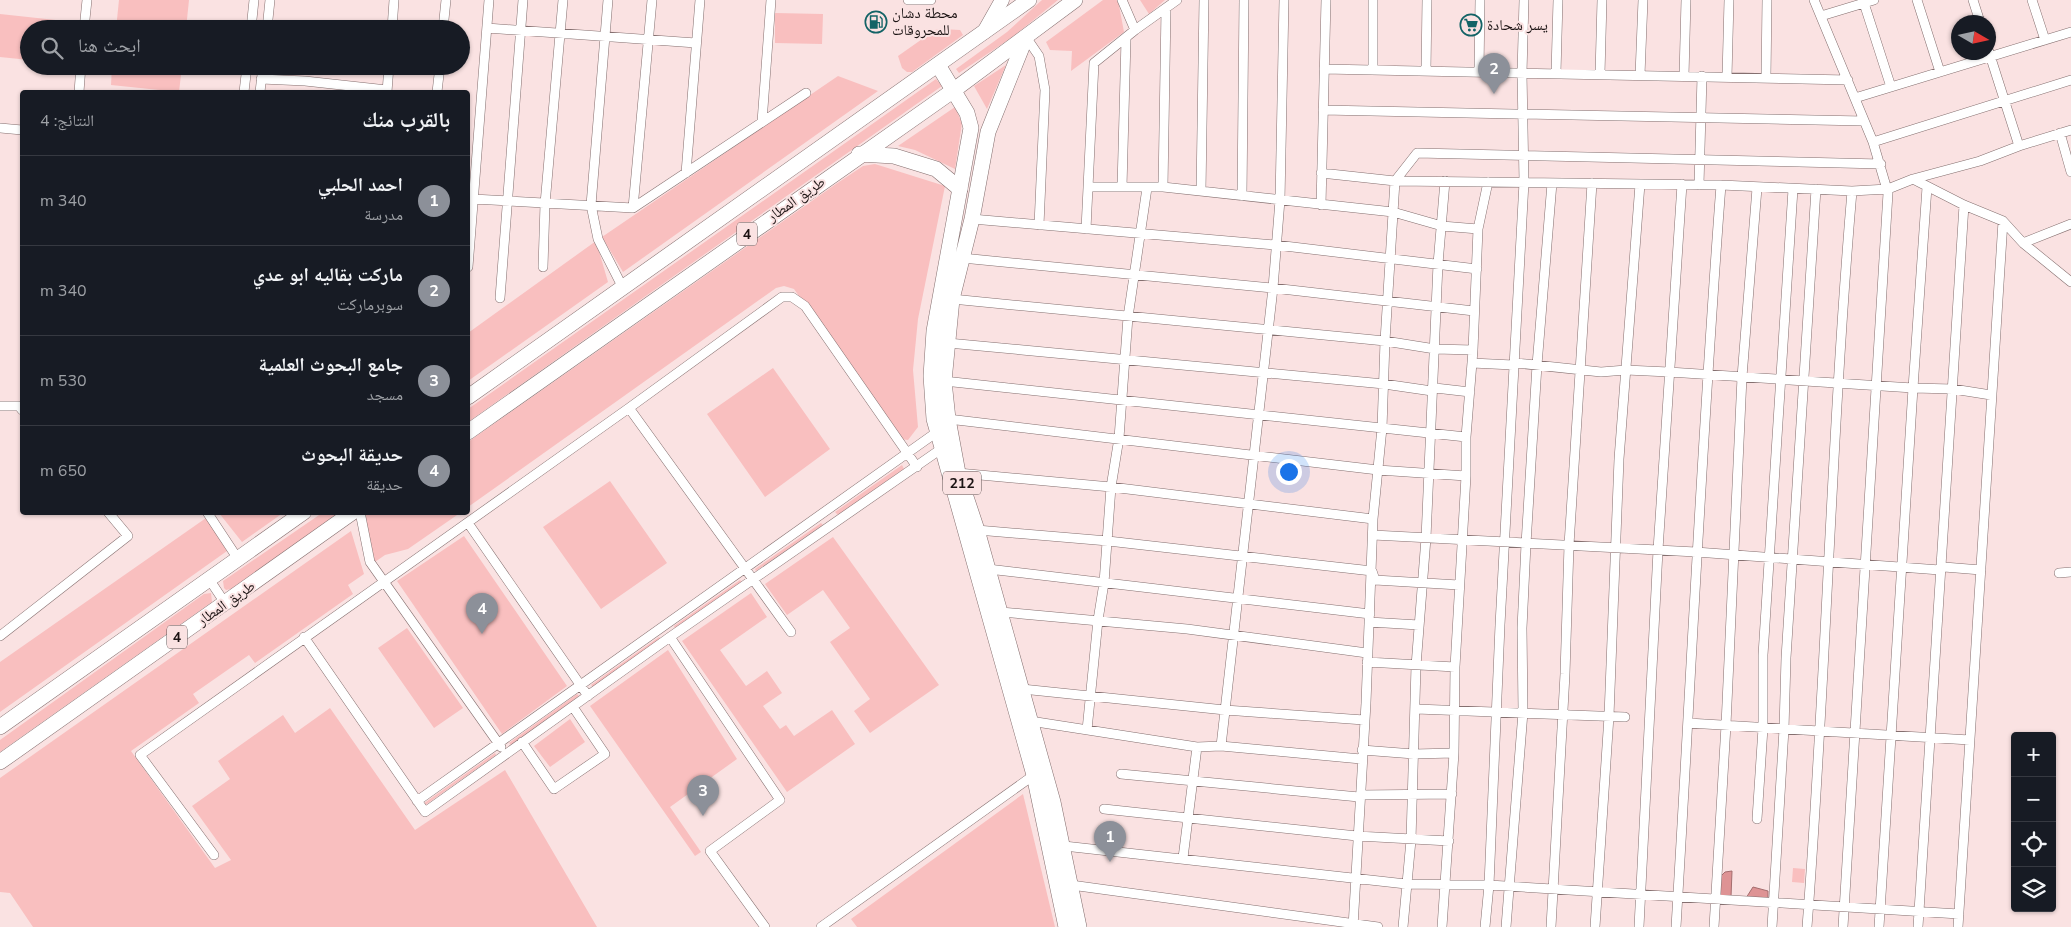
<!DOCTYPE html>
<html lang="ar">
<meta charset="utf-8">
<style>
body{margin:0;font-family:"Nunito Sans","Noto Naskh Arabic",sans-serif;background:#20242c;color:#f1f3f6;direction:rtl}
.controls{position:absolute;right:15px;bottom:15px;display:grid;overflow:hidden;border-radius:5px;box-shadow:0 1px 4px #0004}
.controls button{width:45px;height:45px;display:grid;place-items:center;padding:0;border:0;border-bottom:1px solid #363941;background:#171b24;color:#f1f3f6;font:25px sans-serif}
.compass{position:absolute;left:1951px;top:15px;width:45px;height:45px;border-radius:50%;background:#171b24;box-shadow:0 1px 4px #0004;rotate:99deg}
.you{position:absolute;left:1288px;top:471px;width:18px;height:18px;margin:-12px;border:4px solid #fff;border-radius:50%;background:#1a73e8;box-shadow:0 0 0 8px #1a73e833}
.badge{display:grid;place-items:center;width:32px;height:32px;border-radius:50%;background:#8c9099;color:#fff;font-size:16px;font-weight:700}
.pin{position:absolute;translate:-50% -41px;filter:drop-shadow(0 1px 2px #0008)}
.pin::after{content:'';position:absolute;top:26px;width:18px;height:15px;background:inherit;clip-path:polygon(0 0,100% 0,50% 100%)}
.list{margin:0;padding:0;list-style:none}
h2{display:flex;justify-content:space-between;align-items:center;height:65px;margin:0;padding:0 20px;font-size:21px}
h2 small{font-size:16px;font-weight:400;color:#9ea1a6}
.list li{display:grid;grid-template-columns:32px 1fr auto;gap:15px;align-items:center;box-sizing:border-box;height:90px;padding:0 20px;border-top:1px solid #363941}
.list b{display:block;font-size:19px;white-space:nowrap}
.list p{margin:0;font-size:16px;white-space:nowrap;color:#9ea1a6}
.list em{font-size:16px;font-style:normal;color:#9ea1a6}
.icon{flex:none;width:28px;height:28px;fill:none;stroke:currentColor;stroke-width:2;stroke-linecap:round;stroke-linejoin:round}
.map{position:relative;flex:none;width:2071px;height:927px;overflow:hidden;direction:ltr}
.search{position:absolute;background:#171b24;box-shadow:0 1px 4px #0004;left:20px;top:20px;width:450px;height:55px;display:flex;align-items:center;gap:12px;box-sizing:border-box;padding:0 18px;border-radius:28px;color:#9ea1a6;font-size:19px}
.panel{position:absolute;background:#171b24;box-shadow:0 1px 4px #0004;left:20px;top:90px;width:450px;height:425px;border-radius:5px;direction:rtl}
.map>svg:first-child{display:block}
.green{fill:#f9bfbf}
.water{fill:#de9394;stroke:#a46d6e}
.lines{fill:none;stroke-linecap:round;stroke-linejoin:round}
.minor-casing{stroke:#846f6f;stroke-width:10}
.secondary-casing{stroke:#846f6f;stroke-width:15}
.primary-casing{stroke:#846f6f;stroke-width:16}
.trunk-casing{stroke:#846f6f;stroke-width:16}
.minor{stroke:#fff;stroke-width:9}
.secondary{stroke:#fff;stroke-width:14}
.primary{stroke:#fff;stroke-width:15}
.trunk{stroke:#fff;stroke-width:15}
.labels{text-anchor:middle;stroke-width:4;stroke-linejoin:round;paint-order:stroke}
.shield{fill:#fae2e2;stroke:#5f5252;stroke-width:1}
.shield-label{font-size:14px;font-weight:bold;fill:#1c1414}
.poi-label{font-size:15px;fill:#1c1414;stroke:#fae2e2;text-anchor:start}
.street-label{font-size:15px;fill:#1c1414;stroke:#fae2e2}
</style>
<div class="map">
<svg width="2071" height="927" viewBox="0 0 2071 927">
<rect width="100%" height="100%" fill="#fae2e2"/>
<path class="green" d="M119,0H189L186,29H116Z
M1042,0H1058L1014,36L959,73L956,69L1007,32Z
M1103,0H1118L1124,32L1071,71L1072,51L1050,50L1046,42Z
M1140,0H1165L1149,14Z
M775,13L823,14L822,44L775,43Z
M0,14L65,21L64,29H29V60L0,57Z
M941,29L960,30L963,35L912,72H907L902,68L898,56L935,30Z
M1006,65L987,109L974,86Z
M112,66H182L179,92L111,85Z
M838,76L878,91L623,272L602,237Z
M936,79L942,86L468,422V409Z
M955,107L962,123L955,169L915,150L898,146Z
M875,164L945,186L918,319L913,370L918,427L908,440L900,439L794,289L784,286L776,288L468,507V442L836,184L863,166Z
M596,241L608,282L468,381V333Z
M773,368L830,449L765,497L707,414Z
M902,465L904,469L838,515L835,512Z
M610,481L667,563L601,609L543,527Z
M367,512L460,513L408,549L385,555L372,564L363,515Z
M219,513H283L242,542Z
M322,513H339L231,589L226,590L224,588L223,581Z
M206,518L227,551L0,712V662Z
M821,523L823,525L756,571L755,569Z
M351,531L364,574L348,585L353,594L255,663L249,655L193,694L199,703L131,751L215,868L231,860L192,806L230,779L218,761L283,715L295,733L330,708L415,830L505,770L597,927H33L10,893L0,892V778Z
M464,536L567,686L502,734L397,581Z
M833,537L939,685L870,733L854,711L870,699L830,642L850,628L823,590L787,615L765,584Z
M740,580L742,582L675,629L674,626Z
M211,593L212,602L0,752V740L204,594Z
M751,593L767,617L720,650L746,686L767,671L782,693L763,706L780,729L786,725L794,736L832,710L855,744L787,792L682,641Z
M407,628L463,708L434,728L378,648Z
M659,637L661,639L593,687L591,685Z
M668,650L737,759L670,807L701,852L695,856L590,706Z
M577,694L579,696L511,745L509,743Z
M570,719L585,742L550,767L534,746Z
M495,753L496,755L424,806L423,804Z
M1023,794L1055,927H857L851,919Z
M1793,868L1805,869L1804,883L1792,882Z"/>
<path class="water" d="M1732,871L1731,897L1719,896L1720,877L1725,872Z
M1753,887L1768,891V900L1746,898Z"/>
<g class="lines">
<g class="minor-casing">
<path id="minor" d="M608,0L591,205L598,239L623,288
M908,0H931
M1122,0L1135,30
M1814,0L1873,142L1888,193L1843,927
M1863,0L1891,87
M1917,0L1940,72
M1973,0L1980,22
M2032,0L2045,40
M1821,16L1874,0
M487,28L696,43
M84,29L87,0
M251,29L254,0
M267,29L270,0
M392,29L394,0
M443,29L446,0
M1026,37L1039,56L1045,90L1039,225
M1988,49L2019,146
M1324,69L1848,80
M1373,70V0
M1426,71L1427,0
M1479,72L1480,0
M1556,73L1558,0
M1600,74L1602,0
M1640,75L1643,0
M1684,76L1686,0
M1727,77L1729,0
M1766,78L1767,0
M261,79L305,81L387,90
M79,92L81,66
M244,92L247,66
M260,92L263,66
M387,92L389,66
M437,92L440,66
M1855,98L2071,32
M1323,110L1864,121
M762,122L771,0
M0,128L22,130
M2060,133L2071,172
M1873,142L2071,80
M686,173L700,0
M1321,173L1395,181L1721,185L1852,191L1888,189L1913,179L1980,161L2019,146L2071,130
M1913,179L1964,205L2003,221L2023,243L2071,282
M1699,185L1702,76
M1088,187H1163L1393,212L1442,226L1478,229
M1122,187L1126,39
M1163,187L1166,9
M1201,191L1204,0
M1242,196L1244,0
M473,199L633,208L806,93
M1321,205L1326,0
M633,208L652,0
M972,219L1276,245L1477,269
M1086,229L1094,63L1135,30L1177,0
M2023,243L2071,224
M962,258L1273,288L1474,311
M468,267L489,0
M543,267L545,204L563,0
M500,298L523,0
M952,299L1385,341L1435,349L1473,350
M948,343L1384,384L1432,391L1435,388L1470,392
M1472,363L1513,365L1516,363L1601,372L1626,370L1669,372L1913,388L1953,389L1991,395
M944,381L1466,437
M0,406H19L22,410
M629,408L791,632
M948,419L1378,470L1466,476
M958,473L1111,487L1373,519
M207,512L238,559
M360,512L370,562L501,747
M468,523L588,696
M977,530L1108,541L1372,571L1375,580L1459,585
M1373,535L1696,552L1940,570L1944,567L1981,570
M988,569L1370,614
M2059,573L2071,572
M209,579L225,603
M1001,612L1187,629L1367,653
M1369,622L1419,625
M0,636L128,536L108,512
M304,637L425,812L670,637L941,449
M670,637L780,800L710,851L765,927
M1367,662L1455,667
M1022,689L1225,710L1364,720
M1416,709L1625,717
M1030,721L1197,747L1221,746L1361,759
M1688,723L1970,740
M1087,730L1098,620L1104,583L1111,487L1119,438L1128,317L1147,188
M522,742L554,789L605,754L573,707
M1221,746L1273,288L1280,200L1284,0
M1362,750L1414,754L1454,753
M1121,774L1359,797
M1360,795L1452,794
M417,801L937,432
M1104,809L1357,836L1449,841
M1757,819L1763,728V655L1793,189
M1064,846L1406,884L1489,885L1959,914
M214,855L140,755L629,408L782,297H792L805,306L917,467
M1183,858L1197,747
M1071,885L1378,927
M821,927L1034,775
M1353,927L1366,703L1373,519L1382,428L1385,341L1395,181L1417,153L1881,164
M1403,927L1411,840L1416,666L1426,538L1438,264L1445,181
M1442,927L1454,753L1455,667L1466,476V437L1473,350L1478,229L1488,182
M1485,927L1489,885L1500,625L1524,182L1522,73L1524,0
M1506,927L1523,712L1522,628L1526,544L1537,365L1552,183
M1551,927L1565,674L1569,545L1592,183
M1595,927L1609,716L1619,459L1640,184
M1639,927L1658,550L1682,184
M1676,927C1691,680 1702,432 1721,185
M1714,927L1726,725L1742,377L1757,188
M1772,927L1784,729L1786,658L1816,189
M1807,927C1826,682 1831,436 1852,191
M1879,927L1913,388L1927,187
M1918,927L1964,205
M1958,927L2003,221"/>
</g>
<g class="secondary-casing">
<path id="secondary" d="M984,32L1002,0"/>
</g>
<g class="primary-casing">
<path id="primary" d="M1026,37L988,132L972,219L952,299L944,381L948,419L958,473L977,530L1053,802L1079,927
M938,65L967,113L971,128L934,331L931,376L934,419L1034,775L1066,927"/>
</g>
<g class="trunk-casing">
<path id="trunk" d="M859,154L894,156L936,169L960,189
M468,397L1029,0
M468,432L954,90L1075,0
M0,727L304,512
M0,762L353,512"/>
</g>
<use href="#minor" class="minor"/>
<use href="#secondary" class="secondary"/>
<use href="#primary" class="primary"/>
<use href="#trunk" class="trunk"/>
</g>
<defs>
<g id="fuel-ring" transform="scale(1.125)"><circle r="9.5" fill="#fae2e2" stroke="#136366" stroke-width="1.5"/><path d="M-5.5-6h7V0h2V4h1.3V-2.5L3-4.5l.8-.8L6-3V5H2.5V1h-1V6h-7ZM-4.2-4.7v3.2H.2V-4.7Z" fill="#136366"/></g>
<g id="supermarket-ring" transform="scale(1.125)"><circle r="9.5" fill="#fae2e2" stroke="#136366" stroke-width="1.5"/><path d="M-6-5.5h2.5l.6 2H6L4.5 2H-2.5L-4.4-4H-6ZM-1.5 3.2a1.3 1.3 0 1 0 .1 0ZM3 3.2a1.3 1.3 0 1 0 .1 0Z" fill="#136366"/></g>
</defs>
<g fill-rule="evenodd">
<use href="#fuel-ring" x="876" y="22"/>
<use href="#supermarket-ring" x="1471" y="25"/>
</g>
<g class="labels">
<g class="shield">
<rect x="737" y="222.5" width="20" height="23" rx="4"/>
<rect x="943" y="471.5" width="38" height="23" rx="4"/>
<rect x="167" y="625.5" width="20" height="23" rx="4"/>
</g>
<g class="shield-label">
<text x="747" y="239">4</text>
<text x="962" y="488">212</text>
<text x="177" y="642">4</text>
</g>
<g class="poi-label">
<text x="892" y="18">محطة دشان<tspan x="892" dy="17">للمحروقات</tspan></text>
<text x="1487" y="30">يسر شحادة</text>
</g>
<g class="street-label">
<text transform="translate(796 199) rotate(-35)" y="5">طريق المطار</text>
<text transform="translate(226 603) rotate(-35)" y="5">طريق المطار</text>
</g>
</g>
</svg>
<div class="controls">
<button>+</button>
<button>−</button>
<button><svg class="icon" aria-label="locate" viewBox="0 0 24 24"><circle cx="12" cy="12" r="6"/><path d="M12 2v4M12 18v4M2 12h4M18 12h4"/></svg></button>
<button><svg class="icon" aria-label="layers" viewBox="0 0 24 24"><path d="M12 4l9 5-9 5-9-5zM3 14l9 5 9-5"/></svg></button>
</div>
<svg class="compass" viewBox="-18 -18 36 36"><path d="M0-13l5 13h-10z" fill="#e53935"/><path d="M0 13l5-13h-10z" fill="#9ea1a6"/></svg>
<div class="you"></div>
<div class="pin badge" style="left:1110px;top:862px">1</div>
<div class="pin badge" style="left:1494px;top:94px">2</div>
<div class="pin badge" style="left:703px;top:816px">3</div>
<div class="pin badge" style="left:482px;top:634px">4</div>
<div class="search"><svg class="icon" aria-label="search" viewBox="0 0 24 24"><circle cx="10" cy="10" r="6"/><path d="M15 15l6 6"/></svg>ابحث هنا</div>
<section class="panel">
<h2>بالقرب منك<small>النتائج: 4</small></h2>
<ul class="list">
<li><span class="badge">1</span><div><b>احمد الحلبي</b><p>مدرسة</p></div><em>340 m</em></li>
<li><span class="badge">2</span><div><b>ماركت بقاليه ابو عدي</b><p>سوبرماركت</p></div><em>340 m</em></li>
<li><span class="badge">3</span><div><b>جامع البحوث العلمية</b><p>مسجد</p></div><em>530 m</em></li>
<li><span class="badge">4</span><div><b>حديقة البحوث</b><p>حديقة</p></div><em>650 m</em></li>
</ul>
</section>
</div>
